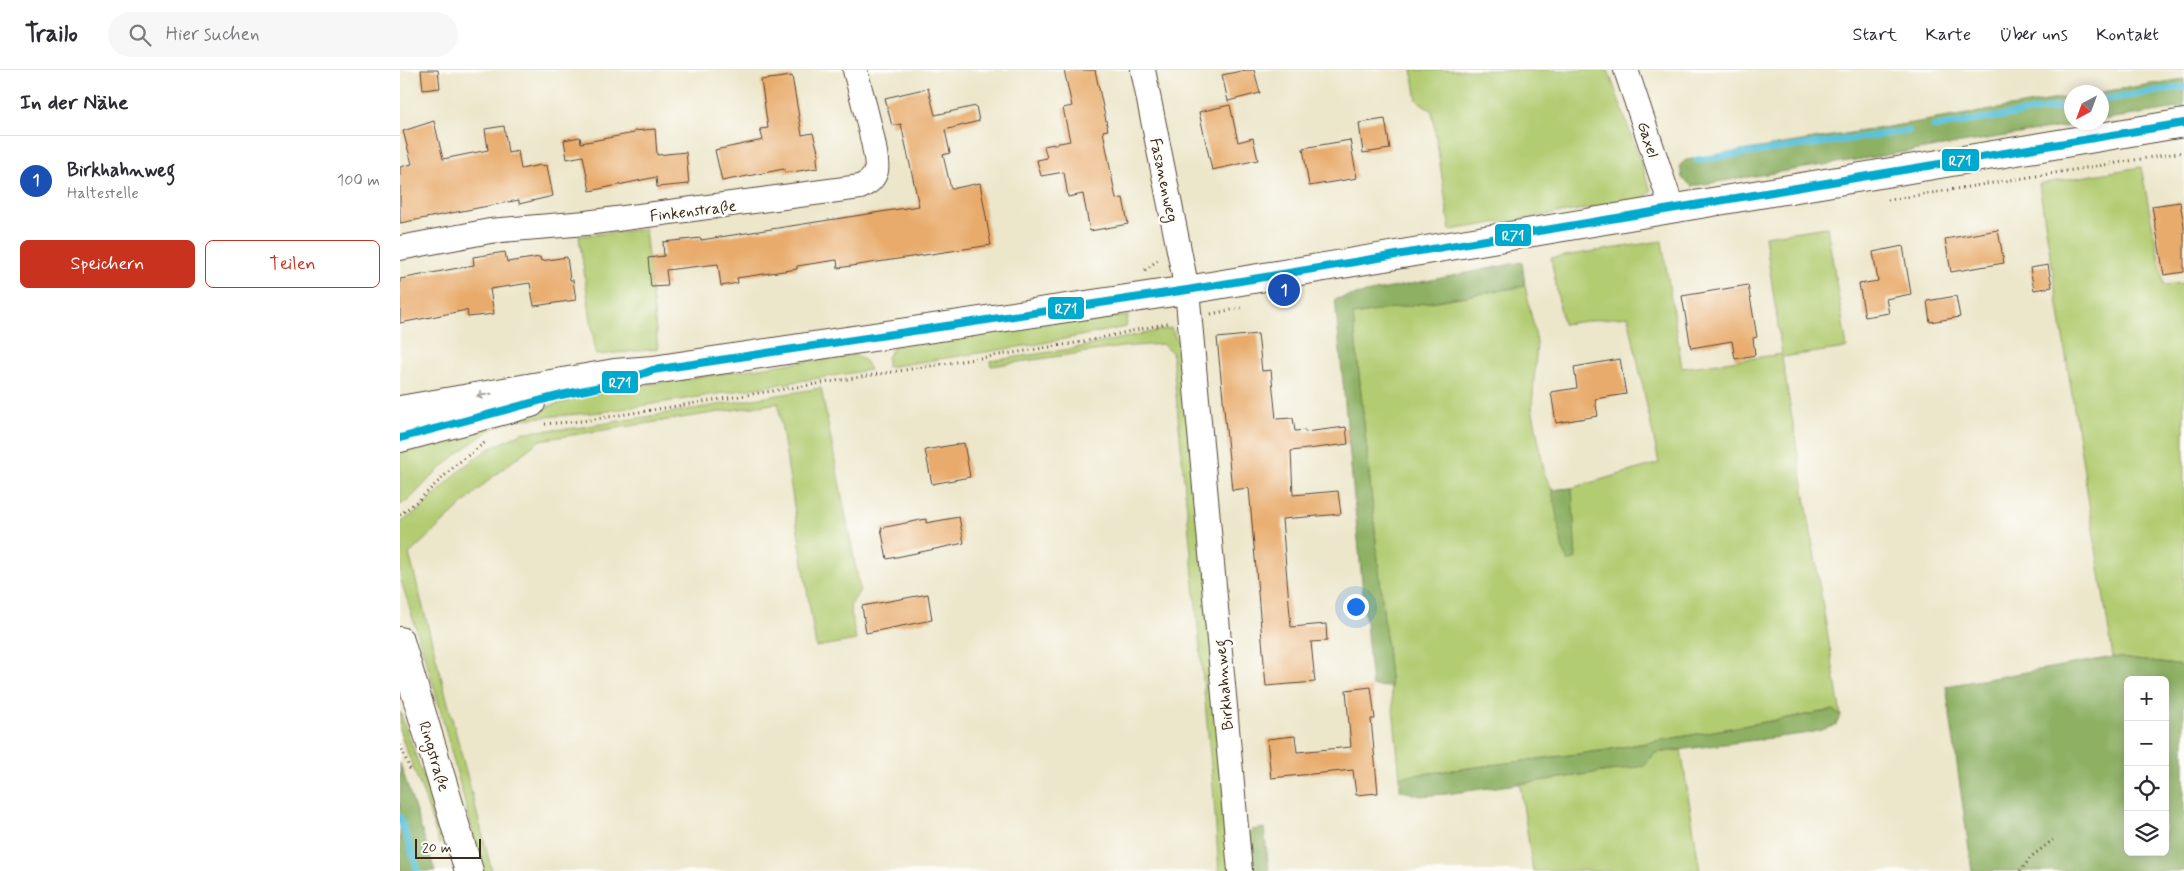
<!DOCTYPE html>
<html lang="de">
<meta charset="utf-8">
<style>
body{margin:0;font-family:Mynerve,sans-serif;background:#f7f7f7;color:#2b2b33}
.controls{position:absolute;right:15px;bottom:15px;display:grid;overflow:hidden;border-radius:8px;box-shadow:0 2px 12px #0003}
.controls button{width:45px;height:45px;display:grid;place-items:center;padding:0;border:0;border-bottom:1px solid #e1e1e2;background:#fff;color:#2b2b33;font:25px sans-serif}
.compass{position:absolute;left:1664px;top:15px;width:45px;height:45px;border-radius:50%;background:#fff;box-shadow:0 2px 12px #0003;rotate:221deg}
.scale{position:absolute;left:15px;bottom:12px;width:66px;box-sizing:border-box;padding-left:5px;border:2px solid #3b2a1e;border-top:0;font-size:14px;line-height:18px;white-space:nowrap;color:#3b2a1e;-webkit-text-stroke:4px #fdfcf7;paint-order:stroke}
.you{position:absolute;left:955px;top:536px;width:18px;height:18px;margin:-12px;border:4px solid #fff;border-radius:50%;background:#1a73e8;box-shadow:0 0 0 8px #1a73e833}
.badge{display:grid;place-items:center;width:32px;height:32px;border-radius:50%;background:#c8321e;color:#fff;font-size:16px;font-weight:700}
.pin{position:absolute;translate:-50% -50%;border:2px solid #fff;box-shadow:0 1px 5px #0006}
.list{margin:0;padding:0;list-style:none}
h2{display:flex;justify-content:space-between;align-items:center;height:65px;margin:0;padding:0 20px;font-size:21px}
h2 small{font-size:16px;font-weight:400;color:#7c7c81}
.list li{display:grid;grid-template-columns:32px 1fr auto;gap:15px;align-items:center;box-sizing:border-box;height:90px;padding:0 20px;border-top:1px solid #e1e1e2}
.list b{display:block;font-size:19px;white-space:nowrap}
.list p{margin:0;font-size:16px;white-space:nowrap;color:#7c7c81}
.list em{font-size:16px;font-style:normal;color:#7c7c81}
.actions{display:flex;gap:10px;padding:15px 20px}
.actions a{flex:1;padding:11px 0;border:1px solid #c8321e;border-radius:8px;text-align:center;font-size:18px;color:#c8321e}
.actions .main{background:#c8321e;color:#fff}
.icon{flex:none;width:28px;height:28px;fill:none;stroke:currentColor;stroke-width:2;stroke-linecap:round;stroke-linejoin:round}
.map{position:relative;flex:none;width:1784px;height:801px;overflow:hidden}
header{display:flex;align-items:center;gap:30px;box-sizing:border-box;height:70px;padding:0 25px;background:#fff;border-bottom:1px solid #e1e1e2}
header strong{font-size:24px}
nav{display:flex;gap:28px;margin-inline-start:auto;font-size:18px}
.search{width:350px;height:45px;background:#f7f7f7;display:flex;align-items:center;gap:12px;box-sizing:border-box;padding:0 18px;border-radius:28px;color:#7c7c81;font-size:19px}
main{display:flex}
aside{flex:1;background:#fff}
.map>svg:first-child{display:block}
.green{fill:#b2cc72;stroke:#767b48}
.forest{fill:#8db064;stroke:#646d41;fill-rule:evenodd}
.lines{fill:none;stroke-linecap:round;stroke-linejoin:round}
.stream{stroke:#5cc2da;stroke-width:7}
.building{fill:#e8ab6c}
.street-casing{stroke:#564638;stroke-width:26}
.secondary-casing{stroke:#564638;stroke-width:30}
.path{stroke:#564638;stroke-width:3;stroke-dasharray:1 4;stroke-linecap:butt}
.street{stroke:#fff;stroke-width:24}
.secondary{stroke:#fff;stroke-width:28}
.bus-1-casing{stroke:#fdfcf7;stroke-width:11}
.bus-1{stroke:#00a9ce;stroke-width:8}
.oneway{stroke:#a79f9a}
.labels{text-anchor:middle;stroke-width:5;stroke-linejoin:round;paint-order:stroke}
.street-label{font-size:16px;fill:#3b2a1e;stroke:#fdfcf7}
.line-badge{stroke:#fdfcf7;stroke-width:2}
.badge-label{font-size:14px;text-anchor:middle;font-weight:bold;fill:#fff}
</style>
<header>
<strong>Trailo</strong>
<div class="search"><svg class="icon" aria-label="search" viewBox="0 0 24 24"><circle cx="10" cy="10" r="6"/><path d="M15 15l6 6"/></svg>Hier suchen</div>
<nav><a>Start</a><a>Karte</a><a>Über uns</a><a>Kontakt</a></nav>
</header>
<main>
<aside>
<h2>In der Nähe<small></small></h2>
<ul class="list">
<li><span class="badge" style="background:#1a4fb4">1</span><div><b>Birkhahnweg</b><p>Haltestelle</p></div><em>100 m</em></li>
</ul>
<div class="actions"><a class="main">Speichern</a><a>Teilen</a></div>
</aside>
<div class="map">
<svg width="1784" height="801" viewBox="0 0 1784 801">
<rect width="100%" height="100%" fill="#fdfcf7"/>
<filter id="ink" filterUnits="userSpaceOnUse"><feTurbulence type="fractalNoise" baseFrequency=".02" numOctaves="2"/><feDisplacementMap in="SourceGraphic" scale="10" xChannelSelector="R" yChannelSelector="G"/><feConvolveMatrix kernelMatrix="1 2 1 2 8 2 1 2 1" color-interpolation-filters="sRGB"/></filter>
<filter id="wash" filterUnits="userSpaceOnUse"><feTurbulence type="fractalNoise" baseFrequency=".0096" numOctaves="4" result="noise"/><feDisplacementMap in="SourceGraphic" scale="20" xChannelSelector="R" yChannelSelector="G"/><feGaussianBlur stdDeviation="1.12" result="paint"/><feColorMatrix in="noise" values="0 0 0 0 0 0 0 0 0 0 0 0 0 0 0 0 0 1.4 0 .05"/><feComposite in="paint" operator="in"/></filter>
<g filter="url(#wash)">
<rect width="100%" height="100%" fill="#ece6ca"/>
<path class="green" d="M1012,0H1208L1251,121L1247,126L1236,131L1050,160L1032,41L1017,30Z
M1741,97L1764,215L1784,213V596L1713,587L1639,114Z
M1427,157L1447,278L1382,287L1441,646L1433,640L1200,681L1000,707L953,245L1125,216L1137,272L1132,337L1145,405L1152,420L1172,418L1259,393L1228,246L1163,254L1151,188L1262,171L1282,298L1382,284L1365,166Z
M245,159L258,279L196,285L179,166Z
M728,246L726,257L638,274L487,297V287L496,274L618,256Z
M771,258L778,272L787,271L833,801H819L813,716L772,282L762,274L722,277L591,296L590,291L671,279Z
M455,284L465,291L470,300L202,342L121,349L105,353L87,362L57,384L33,405L9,430L0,435V384L16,375L181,327L229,317Z
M421,318L460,520L450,536L456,570L416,577L378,333L140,370L91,408L9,484L92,801H83L35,620L0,507V453L21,439L62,398L87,380L124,362L177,358Z
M0,642L46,771L39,774L26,731L0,663Z
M1281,680L1300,801H1133L1120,714L1243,696L1255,683Z"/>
<path class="forest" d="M1784,9V37L1702,50L1701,22Z
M1671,27L1672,52L1687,53L1292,116L1282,108L1280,95L1286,90Z
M1122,192L1125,216L953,245L991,617L972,616L935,229Z
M1172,418L1176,488L1169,492L1163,481L1152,420Z
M1713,587L1784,596V801H1572L1546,616ZM1728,610H1765V782H1728Z
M1434,640L1441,646L1435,656L1410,663L1255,683L1244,696L1046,724L1020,726L1000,720V707L1200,681Z
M0,693L35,801H0Z
M864,758L869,801H849L846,764L852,760Z"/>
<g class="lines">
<path class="stream" d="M1702,30L1784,17
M1534,57L1672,35
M1297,90L1508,61
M0,747L18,801"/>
</g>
<g id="blocks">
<path class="building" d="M21,0H38L40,18L23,20Z
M664,0H695L708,60L703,61L716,129L723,128L728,154L690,161L683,124L668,127L664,102L641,106L637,90L647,88L644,76L670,71L663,38L672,36Z
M846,0H854L860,23L828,31L822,5Z
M392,6L402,65L413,63L419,85L417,88L418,98L385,103L384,99L322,111L315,80L363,70L360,59L368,58L361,10Z
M528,18L535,45L576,36L579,51L545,60L550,83L543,85L551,119L580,113L591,175L438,198L437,190L397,196V199L337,208L338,213L321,216L318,194L266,200L268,216L251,217L248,188L264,186L263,172L301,168V170L519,136L501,54L492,56L485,28Z
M830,35L838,72L853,68L858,90L812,100L799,42Z
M985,49L990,79L963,83L959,53Z
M34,51L43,89L88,80L85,59L104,56L108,83L118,81L121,99L140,95L147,96L153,126L119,134V130L0,153V97L12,94L3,61Z
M255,59L257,85L286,82L289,114L257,117L256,107L190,121L183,86L167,89L164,70L180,67L181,73L234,63V61Z
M950,70L957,108L909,116L903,78Z
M1780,132L1784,155V202L1764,205L1752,136Z
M1598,160L1604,193L1551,202L1545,169Z
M1503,176L1511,224L1486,229L1489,243L1465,247L1459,214L1478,211L1473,182Z
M105,182L107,192L140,187L141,191L167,187L170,210H173L176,230L134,236L130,213L90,219L94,244L68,247L67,240L0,253V209L74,195L73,187Z
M1648,195L1652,217L1634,220L1630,198Z
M1348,215L1357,267L1353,268L1355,285L1335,289L1332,271L1291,278L1282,226Z
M1556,226L1560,247L1530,252L1527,231Z
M858,264L862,301L871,300L876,349L893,348L895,361L905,360V362L946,357L948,374L891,381L893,425L938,421L941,444L882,449L891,557L926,554L927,571L911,572L915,612L866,616L849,418L832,420L817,268Z
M1220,289L1226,324L1195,329L1198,346L1156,353L1151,322L1177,318L1174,297Z
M564,373L570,407L532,414L525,380Z
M559,447L564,473L487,489L481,458L526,449V453Z
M528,524L532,550L466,563L462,536Z
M971,617L975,649H971L978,723L956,725L953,700L871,708L867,669L895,666L897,682L951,677L946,620Z"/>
</g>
</g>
<g filter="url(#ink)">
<use href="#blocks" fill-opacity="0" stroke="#564638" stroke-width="1"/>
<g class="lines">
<g class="street-casing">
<path id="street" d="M743,0L787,220L840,801
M1226,0L1272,138
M0,178L90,161L186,153L460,117C468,113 473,110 476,101C480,88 459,17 455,0"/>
</g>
<g class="secondary-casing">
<path id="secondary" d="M0,340L215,303L253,300L787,220L1784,53
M0,368L131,333
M0,571L69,801"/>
</g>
<path class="path" d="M1488,130L1784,82
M745,200L758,190
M811,244L841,238
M145,354L182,351L682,272L768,253
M0,445L20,429L58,393L87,371
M0,675L11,702
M1620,801L1632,786L1653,770"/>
<use href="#street" class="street"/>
<use href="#secondary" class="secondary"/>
<g class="bus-1-casing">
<path id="bus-1" d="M0,368L161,325L215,314L253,300L787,220L1784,53"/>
</g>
<use href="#bus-1" class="bus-1"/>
</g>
<defs><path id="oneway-shaft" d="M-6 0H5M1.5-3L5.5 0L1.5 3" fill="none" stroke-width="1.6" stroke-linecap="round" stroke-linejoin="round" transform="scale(1.25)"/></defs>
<use class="oneway" href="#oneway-shaft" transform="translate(84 325) rotate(171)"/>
</g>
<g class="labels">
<g class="street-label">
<text transform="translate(1249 69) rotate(72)" y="6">Gaxel</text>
<text transform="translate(765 110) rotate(78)" y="6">Fasanenweg</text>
<text transform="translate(293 140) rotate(-7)" y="6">Finkenstraße</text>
<text transform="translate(823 615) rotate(-95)" y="6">Birkhahnweg</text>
<text transform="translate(35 686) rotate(73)" y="6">Ringstraße</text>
</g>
</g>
<g class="line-badge">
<rect x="1541" y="78" width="39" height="24" rx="5" fill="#00a9ce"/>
<rect x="1094" y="153" width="38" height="24" rx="5" fill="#00a9ce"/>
<rect x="647" y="226" width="38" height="24" rx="5" fill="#00a9ce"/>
<rect x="201" y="300" width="38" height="24" rx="5" fill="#00a9ce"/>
</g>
<g class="badge-label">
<text x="1560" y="95">R71</text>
<text x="1113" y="170">R71</text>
<text x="666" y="243">R71</text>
<text x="220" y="317">R71</text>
</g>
</svg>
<div class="controls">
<button>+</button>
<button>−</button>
<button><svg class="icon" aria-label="locate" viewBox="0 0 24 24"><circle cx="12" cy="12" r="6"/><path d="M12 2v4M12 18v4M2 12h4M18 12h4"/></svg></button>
<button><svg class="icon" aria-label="layers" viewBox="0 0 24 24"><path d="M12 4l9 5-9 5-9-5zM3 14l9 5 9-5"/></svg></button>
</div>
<svg class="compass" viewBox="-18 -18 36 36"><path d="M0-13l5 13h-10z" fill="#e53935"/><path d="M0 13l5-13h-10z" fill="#7c7c81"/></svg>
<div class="scale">20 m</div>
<div class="you"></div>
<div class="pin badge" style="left:884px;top:220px;background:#1a4fb4">1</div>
</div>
</main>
